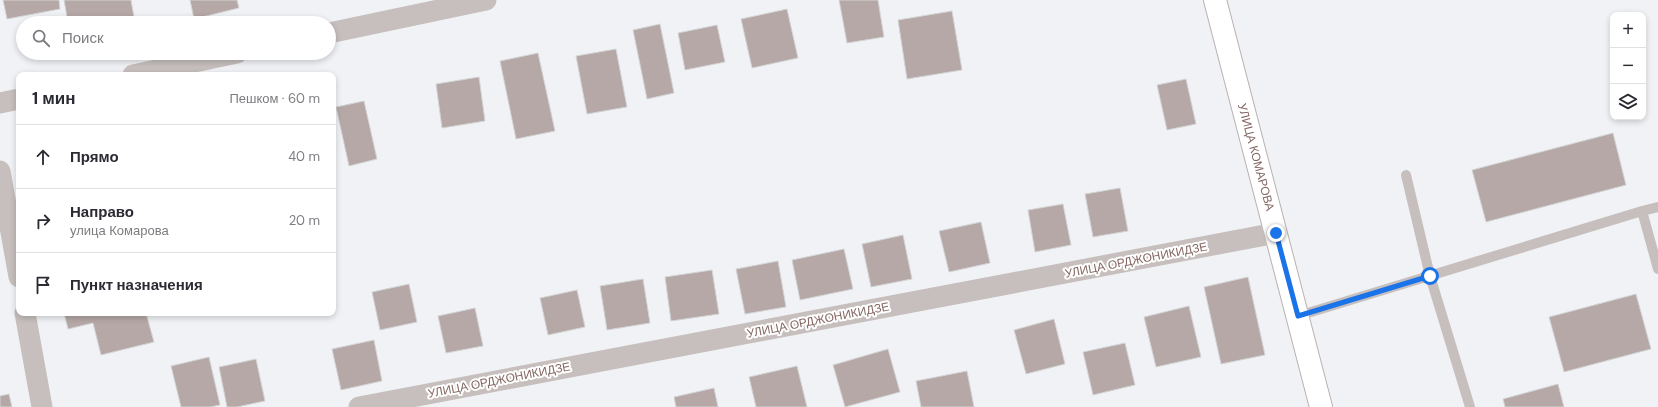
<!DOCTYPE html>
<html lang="ru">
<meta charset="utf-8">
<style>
body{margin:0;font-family:"DM Sans",sans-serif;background:#f2f2f3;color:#2b2b33}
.controls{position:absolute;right:12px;top:12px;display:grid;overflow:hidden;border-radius:8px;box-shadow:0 2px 6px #0003}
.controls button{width:36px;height:36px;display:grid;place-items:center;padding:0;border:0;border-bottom:1px solid #e1e1e2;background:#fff;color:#2b2b33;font:20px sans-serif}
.stop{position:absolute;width:12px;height:12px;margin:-9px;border:3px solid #1a73e8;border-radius:50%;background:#fff}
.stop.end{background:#1a73e8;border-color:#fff;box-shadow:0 1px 4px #0008}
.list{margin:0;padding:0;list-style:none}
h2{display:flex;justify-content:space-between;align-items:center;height:52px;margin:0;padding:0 16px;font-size:17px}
h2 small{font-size:13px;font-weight:400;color:#7c7c81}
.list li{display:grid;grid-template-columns:26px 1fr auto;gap:12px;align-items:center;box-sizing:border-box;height:64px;padding:0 16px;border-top:1px solid #e1e1e2}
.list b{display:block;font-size:15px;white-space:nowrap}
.list p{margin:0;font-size:13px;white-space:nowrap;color:#7c7c81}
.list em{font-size:13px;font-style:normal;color:#7c7c81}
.icon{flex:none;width:22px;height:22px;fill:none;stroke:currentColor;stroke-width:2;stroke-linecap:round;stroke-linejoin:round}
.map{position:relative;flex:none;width:1658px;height:407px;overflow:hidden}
.search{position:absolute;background:#fff;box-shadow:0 2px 6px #0003;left:16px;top:16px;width:320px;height:44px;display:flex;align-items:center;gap:10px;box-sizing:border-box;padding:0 14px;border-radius:22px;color:#7c7c81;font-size:15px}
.panel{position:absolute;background:#fff;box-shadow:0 2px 6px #0003;left:16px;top:72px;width:320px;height:244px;border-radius:8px}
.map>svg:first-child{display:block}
.building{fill:#b5a8a7;stroke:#d4d5d6}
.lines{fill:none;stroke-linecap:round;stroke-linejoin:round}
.secondary-casing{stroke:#bbb1b0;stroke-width:24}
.lane{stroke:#c6bfbd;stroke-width:10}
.street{stroke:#c6bfbd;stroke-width:21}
.secondary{stroke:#fff;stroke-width:22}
.route{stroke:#1a73e8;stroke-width:5}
.labels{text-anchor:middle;stroke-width:4;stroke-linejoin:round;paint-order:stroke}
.street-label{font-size:12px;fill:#846863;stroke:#fff}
</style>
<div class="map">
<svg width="1658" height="407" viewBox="0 0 1658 407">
<rect width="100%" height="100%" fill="#f1f2f5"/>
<path class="building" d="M3,0H59L60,9L7,19Z
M64,0H131L135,23H68Z
M190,0H237L239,8L194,19Z
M839,0H878L884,37L847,43Z
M787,9L798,58L752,68L741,19Z
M952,11L962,70L907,79L898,20Z
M660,24L674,93L647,99L633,30Z
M717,25L725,62L685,70L678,33Z
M616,49L627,107L587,114L576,56Z
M538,53L555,131L516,139L500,61Z
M479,77L485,121L442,128L436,84Z
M1186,79L1196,124L1167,130L1157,85Z
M364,101L377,159L349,166L336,107Z
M1613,133L1626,185L1486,222L1472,170Z
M1120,188L1128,231L1093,237L1085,194Z
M1063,204L1071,245L1035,252L1028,210Z
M981,222L990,263L949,272L939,231Z
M903,235L912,279L871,287L862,244Z
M844,249L853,289L800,300L792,260Z
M778,261L786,307L745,314L736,269Z
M712,270L719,314L671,321L665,277Z
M1248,277L1265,355L1221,364L1204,287Z
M643,279L650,323L607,330L600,286Z
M409,284L417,322L380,330L372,292Z
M577,290L585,327L548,335L540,298Z
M1636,294L1651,349L1564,372L1549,317Z
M1189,306L1201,357L1156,367L1144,317Z
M475,308L483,346L446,353L438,316Z
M64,313H146L154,342L101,355L93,323L68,329Z
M1054,319L1065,364L1026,374L1014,330Z
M374,340L382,381L341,390L332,349Z
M1125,343L1135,385L1093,395L1083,352Z
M888,349L900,392L845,407L833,365Z
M209,357L220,405L210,407H181L171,366Z
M256,359L265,401L237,407H227L219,367Z
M797,366L807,407H756L749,377Z
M967,371L974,407H921L916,381Z
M1558,384L1564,407H1505L1503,399Z
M714,388L718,407H676L674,397Z
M9,394L12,407H0V396Z"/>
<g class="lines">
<g class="secondary-casing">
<path id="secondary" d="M1215,0L1321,407"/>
</g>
<path class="lane" d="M1406,175L1430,276L1470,407
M1642,211L1658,207
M1298,316L1642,211L1658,269"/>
<path class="street" d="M329,33L486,0
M133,75L237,53
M0,103L19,99
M0,171L19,277
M25,313L42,407
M359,407L1276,233"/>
<use href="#secondary" class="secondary"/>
</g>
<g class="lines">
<path class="route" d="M1276,233L1298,316L1430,276"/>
</g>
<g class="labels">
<g class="street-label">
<text transform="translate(1256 157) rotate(75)" y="4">УЛИЦА КОМАРОВА</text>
<text transform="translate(1136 260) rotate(-11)" y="4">УЛИЦА ОРДЖОНИКИДЗЕ</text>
<text transform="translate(818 320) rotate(-11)" y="4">УЛИЦА ОРДЖОНИКИДЗЕ</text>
<text transform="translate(499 380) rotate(-11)" y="4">УЛИЦА ОРДЖОНИКИДЗЕ</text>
</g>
</g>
</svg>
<div class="controls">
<button>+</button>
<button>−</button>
<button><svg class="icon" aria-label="layers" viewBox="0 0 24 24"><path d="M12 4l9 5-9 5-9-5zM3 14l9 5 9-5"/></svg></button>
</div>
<div class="stop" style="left:1430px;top:276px"></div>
<div class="stop end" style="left:1276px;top:233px"></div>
<div class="search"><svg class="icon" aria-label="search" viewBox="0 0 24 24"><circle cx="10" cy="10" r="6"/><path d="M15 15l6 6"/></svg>Поиск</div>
<section class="panel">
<h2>1 мин<small>Пешком · 60 m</small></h2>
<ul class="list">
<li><svg class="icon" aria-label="ahead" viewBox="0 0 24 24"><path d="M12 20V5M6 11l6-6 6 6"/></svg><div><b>Прямо</b></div><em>40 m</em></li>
<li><svg class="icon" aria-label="right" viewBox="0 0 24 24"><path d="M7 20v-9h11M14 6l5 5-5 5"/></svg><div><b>Направо</b><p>улица Комарова</p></div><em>20 m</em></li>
<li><svg class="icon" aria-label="arrive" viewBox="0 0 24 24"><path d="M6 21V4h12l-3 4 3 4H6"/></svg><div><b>Пункт назначения</b></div></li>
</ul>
</section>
</div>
